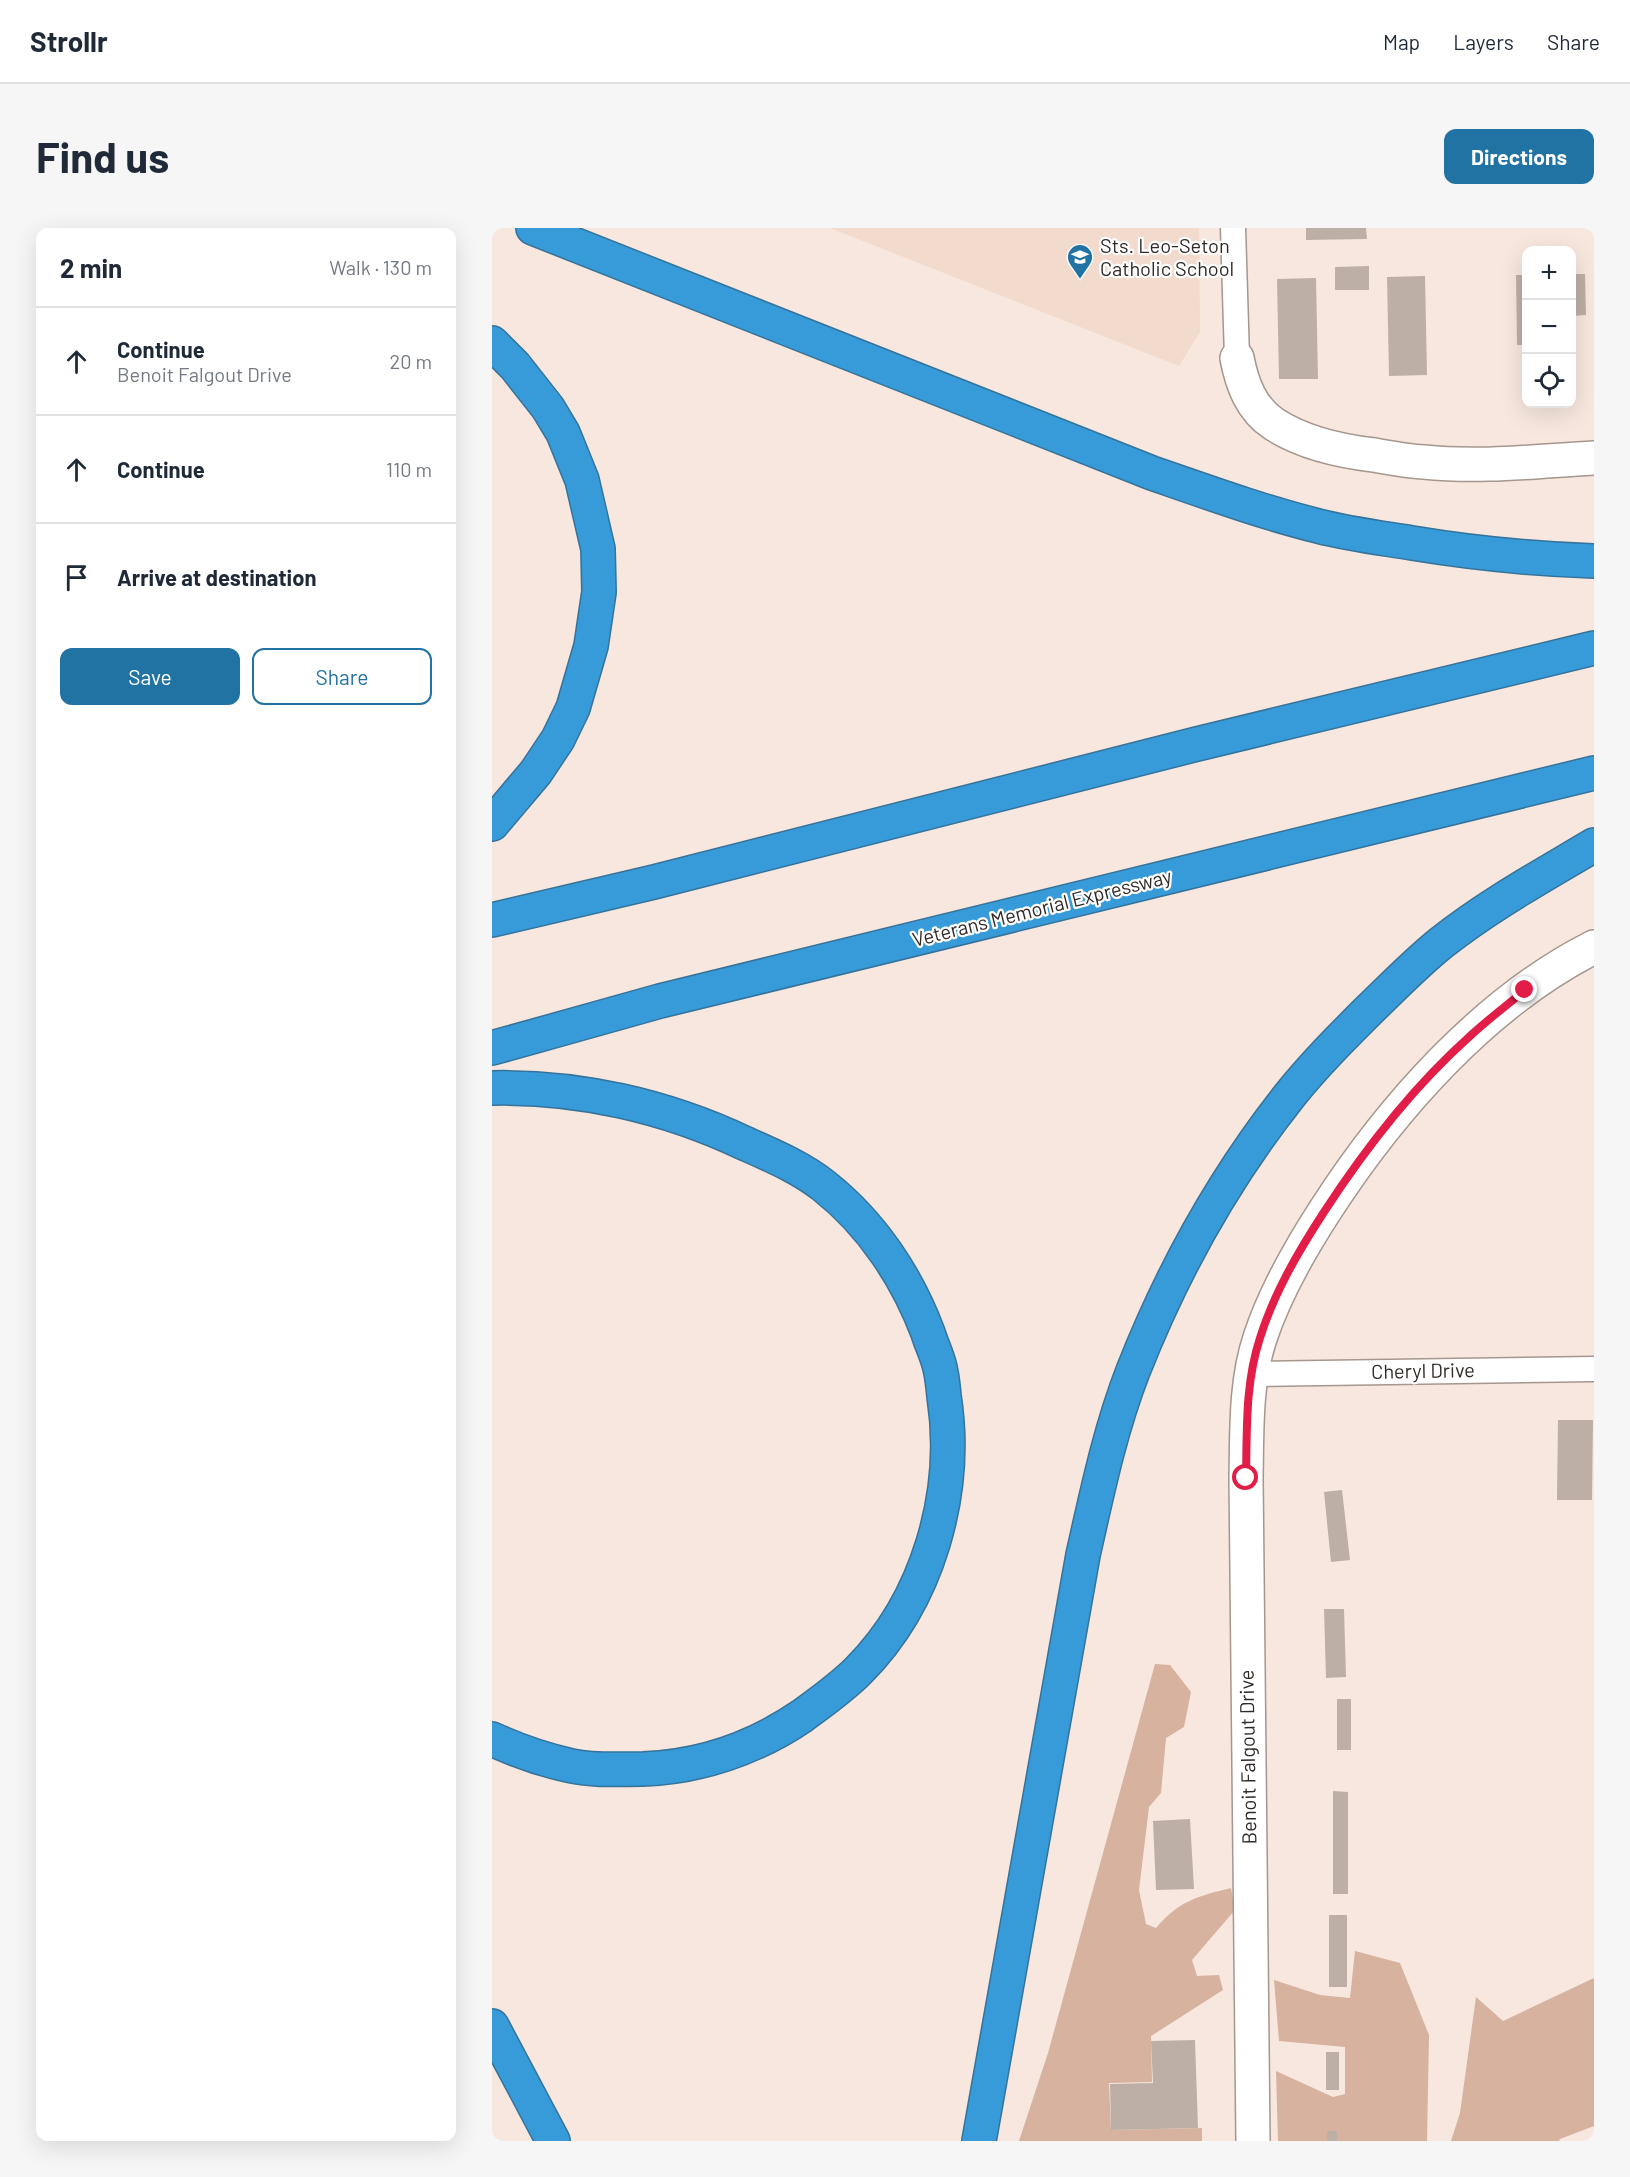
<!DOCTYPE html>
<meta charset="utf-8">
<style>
body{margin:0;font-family:Barlow,sans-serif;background:#f6f6f7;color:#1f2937}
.controls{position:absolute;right:18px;top:18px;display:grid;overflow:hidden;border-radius:12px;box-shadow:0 6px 24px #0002}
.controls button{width:54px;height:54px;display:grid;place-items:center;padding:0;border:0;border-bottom:2px solid #e0e1e3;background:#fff;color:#1f2937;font:30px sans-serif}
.stop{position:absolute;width:18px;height:18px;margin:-14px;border:4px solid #e11d48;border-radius:50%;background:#fff}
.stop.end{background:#e11d48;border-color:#fff;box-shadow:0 2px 6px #0008}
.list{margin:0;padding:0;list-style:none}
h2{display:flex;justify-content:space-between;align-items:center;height:78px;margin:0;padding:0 24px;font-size:26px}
h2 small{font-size:20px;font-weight:400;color:#747a83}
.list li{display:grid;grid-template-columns:39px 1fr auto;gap:18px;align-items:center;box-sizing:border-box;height:108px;padding:0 24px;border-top:2px solid #e0e1e3}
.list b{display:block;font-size:22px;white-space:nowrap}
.list p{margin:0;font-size:20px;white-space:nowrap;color:#747a83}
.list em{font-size:20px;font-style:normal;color:#747a83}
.actions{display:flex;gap:12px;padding:18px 24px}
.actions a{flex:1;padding:14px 0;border:2px solid #2173a4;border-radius:12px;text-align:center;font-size:21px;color:#2173a4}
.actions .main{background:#2173a4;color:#fff}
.icon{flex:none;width:33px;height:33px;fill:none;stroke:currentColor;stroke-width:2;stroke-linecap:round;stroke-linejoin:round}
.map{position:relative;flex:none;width:1102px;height:1913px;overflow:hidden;border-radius:12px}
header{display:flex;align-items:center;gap:36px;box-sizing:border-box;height:84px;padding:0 30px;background:#fff;border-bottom:2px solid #e0e1e3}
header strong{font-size:28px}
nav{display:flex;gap:33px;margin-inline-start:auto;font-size:21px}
.intro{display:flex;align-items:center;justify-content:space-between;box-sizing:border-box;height:144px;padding:0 36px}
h1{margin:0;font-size:42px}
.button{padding:15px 27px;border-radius:12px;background:#2173a4;color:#fff;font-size:21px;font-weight:700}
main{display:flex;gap:36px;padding:0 36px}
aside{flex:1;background:#fff;border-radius:12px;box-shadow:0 6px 24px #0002}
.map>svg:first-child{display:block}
.built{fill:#f2dacd}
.green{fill:#d6b29f}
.building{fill:#beafa6}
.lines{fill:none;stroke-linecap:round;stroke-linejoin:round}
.street-casing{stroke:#a5968e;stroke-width:27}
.secondary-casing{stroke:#a5968e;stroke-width:36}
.highway-casing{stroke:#35739b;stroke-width:36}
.street{stroke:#fff;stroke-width:24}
.secondary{stroke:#fff;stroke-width:33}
.highway{stroke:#389bd9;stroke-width:33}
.route{stroke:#e11d48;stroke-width:8}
.labels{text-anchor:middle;stroke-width:4.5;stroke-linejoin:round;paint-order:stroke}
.poi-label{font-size:20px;fill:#302a27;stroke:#fff;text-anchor:start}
.street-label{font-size:20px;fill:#302a27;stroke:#fff}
</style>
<header>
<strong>Strollr</strong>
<nav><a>Map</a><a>Layers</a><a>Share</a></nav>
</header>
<div class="intro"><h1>Find us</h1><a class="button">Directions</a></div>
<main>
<aside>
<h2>2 min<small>Walk · 130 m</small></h2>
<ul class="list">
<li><svg class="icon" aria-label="ahead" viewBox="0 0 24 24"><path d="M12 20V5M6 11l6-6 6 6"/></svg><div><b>Continue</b><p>Benoit Falgout Drive</p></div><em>20 m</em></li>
<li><svg class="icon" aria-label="ahead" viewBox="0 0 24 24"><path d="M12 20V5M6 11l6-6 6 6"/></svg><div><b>Continue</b></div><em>110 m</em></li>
<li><svg class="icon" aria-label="arrive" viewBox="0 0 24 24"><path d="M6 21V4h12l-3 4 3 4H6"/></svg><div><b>Arrive at destination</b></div></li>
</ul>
<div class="actions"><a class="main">Save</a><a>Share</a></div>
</aside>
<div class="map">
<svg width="1102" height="1913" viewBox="0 0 1102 1913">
<rect width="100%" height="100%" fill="#f7e7de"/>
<path class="built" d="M338,0H707L708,104L687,138Z"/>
<path class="green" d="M663,1436L678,1437L699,1464L692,1499L674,1510L669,1565L657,1579L647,1662L654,1696L664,1700C687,1673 706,1668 739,1660L743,1682L700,1732L705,1748L727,1747L731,1762L659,1808L660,1854L617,1855L619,1902L710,1900V1913H527L556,1825Z
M863,1723L908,1735L937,1807L935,1913H786L784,1843L841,1869L853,1866V1819L787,1813L782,1752L828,1767L858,1770Z
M1102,1750V1898L1068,1911L1067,1913H959L968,1885L984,1769L1011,1793Z"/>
<path class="building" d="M814,0H874L875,11L814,12Z
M877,38V62H843V39Z
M1080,46H1093L1094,87L1080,88Z
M1024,47H1034V117H1025Z
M933,48L935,147L897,148L895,49Z
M824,50L826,151H787L785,51Z
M1066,1192H1101L1100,1272H1065Z
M850,1262L858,1332L839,1334L832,1264Z
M832,1381H852L854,1449L834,1450Z
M845,1471H859V1522H845Z
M841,1563L856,1564V1666H841Z
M698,1591L702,1661L664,1662L661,1593Z
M837,1687H855V1759H837Z
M703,1812L706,1900L619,1902L618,1856L661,1855L659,1813Z
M834,1824H847V1862H834Z
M835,1903H845V1913H835Z"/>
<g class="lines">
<g class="street-casing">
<path id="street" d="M741,0L745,130
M760,1146L1102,1141"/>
</g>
<g class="secondary-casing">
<path id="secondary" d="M745,130C750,156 759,181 782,196C811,215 848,223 882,227C899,230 915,233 932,234C988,240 1046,233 1102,230
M761,1913L754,1250C755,1204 753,1155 768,1110C783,1064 808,1021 834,981C900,879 993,774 1102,719"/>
</g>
<g class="highway-casing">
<path id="highway" d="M41,0L660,245C715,264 770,284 826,298C857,306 889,310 920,315C981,325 1041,331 1102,333
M0,115L23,138L56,180L71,205L90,252L106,321L107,364L99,418L81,480L66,511L44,544L0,596
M0,692L162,654L705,516L1102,420
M0,820L168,773L1102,545
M0,860C86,858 174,878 252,915C279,927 308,939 332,958C380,996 415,1049 436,1105C439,1115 444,1125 447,1136C450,1146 451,1157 452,1168C467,1265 436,1373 366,1443C349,1460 329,1474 310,1488C263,1520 208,1539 151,1541C128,1541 103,1543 80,1538C52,1532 26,1523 0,1511
M0,1798L61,1913
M487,1913L591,1327C605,1265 618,1202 641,1143C680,1044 732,950 798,867C822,837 849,810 876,783C900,760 923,736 949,715C997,677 1050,648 1102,617"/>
</g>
<use href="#street" class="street"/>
<use href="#secondary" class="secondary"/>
<use href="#highway" class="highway"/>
</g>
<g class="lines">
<path class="route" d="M754,1250C755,1204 753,1155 768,1110C782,1065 806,1024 832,984C873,921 920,860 977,809C994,793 1014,778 1033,762"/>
</g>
<defs>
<g id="school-pin" transform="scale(1.35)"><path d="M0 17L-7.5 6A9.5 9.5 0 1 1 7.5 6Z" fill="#2173a4" stroke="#fff"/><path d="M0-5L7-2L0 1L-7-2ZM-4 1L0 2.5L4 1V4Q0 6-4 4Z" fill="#fff"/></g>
</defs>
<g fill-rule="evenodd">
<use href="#school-pin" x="588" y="29"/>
</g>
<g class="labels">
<g class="poi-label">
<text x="608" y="25">Sts. Leo-Seton<tspan x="608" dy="23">Catholic School</tspan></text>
</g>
<g class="street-label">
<text transform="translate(550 680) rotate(-14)" y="7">Veterans Memorial Expressway</text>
<text transform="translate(931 1143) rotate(-1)" y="7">Cheryl Drive</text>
<text transform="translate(756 1529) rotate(-91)" y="7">Benoit Falgout Drive</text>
</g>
</g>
</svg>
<div class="controls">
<button>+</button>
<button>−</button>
<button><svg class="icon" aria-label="locate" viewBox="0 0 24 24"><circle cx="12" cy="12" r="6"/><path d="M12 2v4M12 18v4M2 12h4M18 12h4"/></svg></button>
</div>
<div class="stop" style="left:754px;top:1250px"></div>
<div class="stop end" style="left:1033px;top:762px"></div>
</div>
</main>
